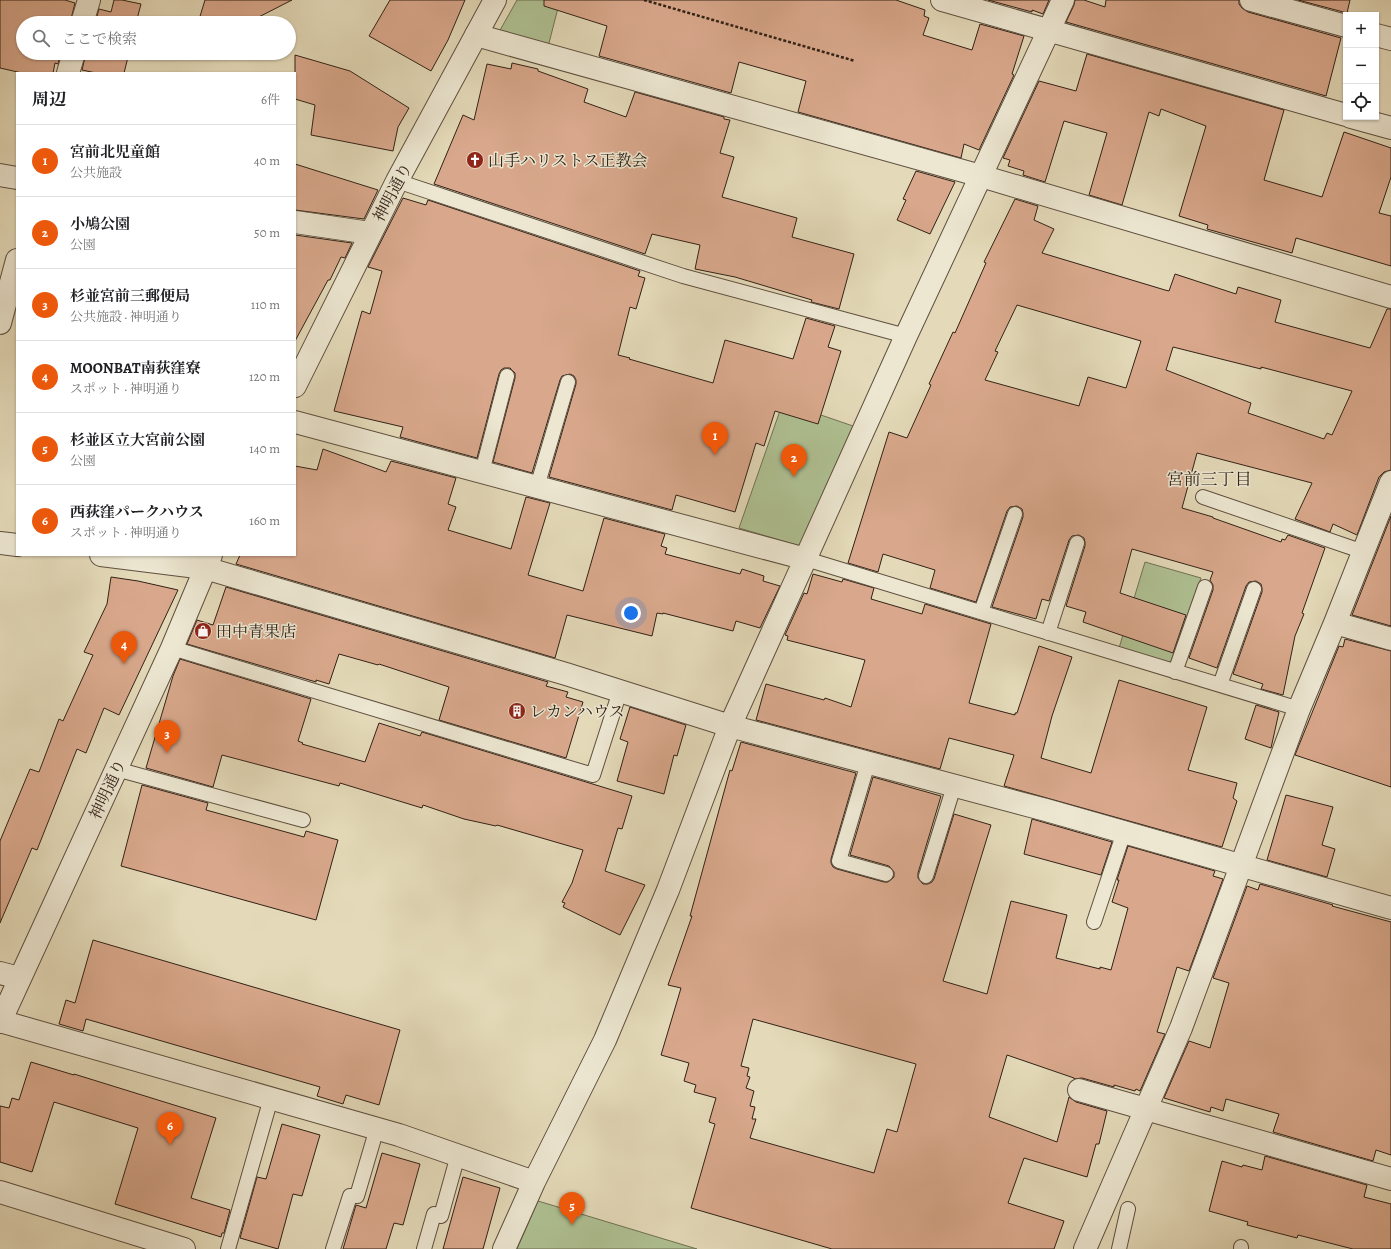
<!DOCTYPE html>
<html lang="ja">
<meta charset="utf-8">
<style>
body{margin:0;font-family:Alegreya,"Noto Serif JP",serif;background:#f2f2f2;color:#202124}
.controls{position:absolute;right:12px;top:12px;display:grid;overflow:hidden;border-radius:0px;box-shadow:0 1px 3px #0004}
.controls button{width:36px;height:36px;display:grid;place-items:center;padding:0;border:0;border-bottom:1px solid #e0e0e0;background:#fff;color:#202124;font:20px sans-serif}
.you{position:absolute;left:631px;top:613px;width:14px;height:14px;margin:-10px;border:3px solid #fff;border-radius:50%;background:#1a73e8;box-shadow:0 0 0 6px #1a73e833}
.badge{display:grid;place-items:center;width:26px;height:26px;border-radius:50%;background:#ea580c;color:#fff;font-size:13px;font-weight:700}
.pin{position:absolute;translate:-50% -33px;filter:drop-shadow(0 1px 2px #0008)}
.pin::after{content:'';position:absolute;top:21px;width:14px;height:12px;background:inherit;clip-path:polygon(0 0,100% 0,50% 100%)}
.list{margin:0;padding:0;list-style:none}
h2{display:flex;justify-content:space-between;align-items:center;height:52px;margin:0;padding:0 16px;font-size:17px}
h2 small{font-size:13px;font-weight:400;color:#757577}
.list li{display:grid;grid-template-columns:26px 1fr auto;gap:12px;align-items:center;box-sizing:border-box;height:72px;padding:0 16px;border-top:1px solid #e0e0e0}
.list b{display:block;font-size:15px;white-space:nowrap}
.list p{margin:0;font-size:13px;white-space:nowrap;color:#757577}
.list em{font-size:13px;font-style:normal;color:#757577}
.icon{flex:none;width:22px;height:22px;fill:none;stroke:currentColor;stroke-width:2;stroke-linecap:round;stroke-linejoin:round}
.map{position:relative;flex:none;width:1391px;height:1249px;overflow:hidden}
.search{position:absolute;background:#fff;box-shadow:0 1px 3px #0004;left:16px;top:16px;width:280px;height:44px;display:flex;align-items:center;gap:10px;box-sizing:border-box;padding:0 14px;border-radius:22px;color:#757577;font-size:15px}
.panel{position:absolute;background:#fff;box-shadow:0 1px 3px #0004;left:16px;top:72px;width:280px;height:484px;border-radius:0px}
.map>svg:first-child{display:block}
.green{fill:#afc193;stroke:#707154}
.building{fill:#d9a88c;stroke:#312116;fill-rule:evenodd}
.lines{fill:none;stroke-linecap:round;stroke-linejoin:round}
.service-casing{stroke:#5e4f3f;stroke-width:16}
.minor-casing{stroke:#5e4f3f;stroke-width:24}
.tertiary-casing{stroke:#5e4f3f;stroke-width:24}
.path{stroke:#312116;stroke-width:2.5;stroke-dasharray:3 2;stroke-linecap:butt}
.service{stroke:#ede7d2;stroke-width:14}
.minor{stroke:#ede7d2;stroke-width:22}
.tertiary{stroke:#ede7d2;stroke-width:22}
.labels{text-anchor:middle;stroke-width:3;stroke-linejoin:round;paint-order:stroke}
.poi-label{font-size:16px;fill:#312116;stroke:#ede7d2;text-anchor:start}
.street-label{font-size:16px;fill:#312116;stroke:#ede7d2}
.neighbourhood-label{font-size:17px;fill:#312116;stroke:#ede7d2}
</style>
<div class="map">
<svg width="1391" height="1249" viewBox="0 0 1391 1249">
<rect width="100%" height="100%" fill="#e4dab9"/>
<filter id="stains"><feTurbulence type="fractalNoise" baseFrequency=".005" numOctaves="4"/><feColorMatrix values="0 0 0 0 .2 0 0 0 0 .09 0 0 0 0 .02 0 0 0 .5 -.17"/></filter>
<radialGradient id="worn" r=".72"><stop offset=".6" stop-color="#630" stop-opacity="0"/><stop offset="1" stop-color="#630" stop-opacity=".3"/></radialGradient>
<path class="green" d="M517,0H560L548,47L499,32Z
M783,402L853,426L800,546L739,528Z
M1145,562L1201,578L1170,664L1119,648Z
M538,1201L697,1249H517Z"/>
<path class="building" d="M0,0H65L75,3L70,23H23V53H61L58,64L55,63L53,73H22L0,68Z
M114,0H122L141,4L136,23H95L99,9L111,12Z
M205,0H292L247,23H198Z
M390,0H465L448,40L431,71L369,36Z
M544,0H896L925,10L924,16L929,18L923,35L972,50L980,24L1024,36L1012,74L1014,75L979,150L964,144L961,158L798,112L806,81L739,62L731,93L599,56L607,26L544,6Z
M988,0H1049L1043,14L1032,10V12Z
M1075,0H1084L1105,7L1106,0H1239V4L1242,8L1248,12L1341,38L1326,96L1066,22L1074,5Z
M1298,0H1350L1347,13Z
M86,53H129L124,73H96L82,70Z
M1087,54L1284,110L1264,180L1322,197L1344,132L1391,148V177L1379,213L1391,216V266L1296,238L1292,253L1207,229L1208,225L1179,216L1206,126L1161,109L1159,116L1149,112L1122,205L1089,195L1107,133L1064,121L1045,182L1023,175L1024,171L1008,166L1010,160L1003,158L1039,81L1076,91Z
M295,55L350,71L409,108L398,127L393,151L311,135L315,105L295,99Z
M512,63L538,69V71L588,89L584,102L626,117L635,92L724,117V119L730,120L720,153L734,157L722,197L797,218L792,237L854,254L839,309L811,302L812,300L735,277L695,269L700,245L652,234L645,254L434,184L463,115L474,120L487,64L511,69Z
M295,164L378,190L364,219L295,210Z
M916,171L955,182L930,234L897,220L906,200L903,199Z
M403,198L426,205L428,200L640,271L638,276L645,278L636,309L630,307L618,355L630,358L629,359L713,383L725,340L793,359L806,318L835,326L828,347L841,351L818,424L775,411L764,446L756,443L735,512L676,495L672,510L549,477L576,384V380L574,376L570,374L562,376L560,380L532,473L493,462L515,378V373L510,368H504L501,370L499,374L477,458L400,437L403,427L334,411L362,311L370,314L382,271L368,267Z
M1015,199L1038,206L1034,220L1054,229L1042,253L1165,290L1169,291L1175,274L1236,294L1238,287L1281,300L1275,322L1370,348L1387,309H1391V470L1384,472L1379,477L1357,535L1333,524L1330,532L1295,519L1312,483L1197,453L1182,508L1213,517V518L1281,542L1282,539L1285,540L1288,535L1325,548L1302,613L1304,614L1295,636L1283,695L1261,689L1263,684L1233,674L1262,592V588L1261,584L1256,581L1249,582L1246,586L1217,668L1189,658L1213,590V585L1210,580L1213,572L1132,549L1120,593L1186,615L1173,653L1083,622L1086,612L1066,606L1085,546V542L1084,538L1079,535L1072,536L1069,540L1049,601L1042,599L1036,619L992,607L1023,517V513L1022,509L1017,506L1010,507L1007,511L976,602L930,588L935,570L883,554L878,572L848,563L889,432L907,438L931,385L929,384L953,332L955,333L986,263L984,262ZM1017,305L1141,341L1126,388L1088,377L1079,406L985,380L998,352L995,351ZM1173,347L1261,369V367L1352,391L1332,435L1327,433L1324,439L1248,413L1251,403L1166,370Z
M295,235L352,243L345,258L341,257L330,280H328L295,341Z
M323,449L386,472L391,461L456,478L448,504L456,507L448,530L511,549L526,497L550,503L528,575L583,591L604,518L665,534L661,546L667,548L665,554L740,574L742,569L764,576L763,581L780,586L760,628L736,621L733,631L663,613V614L657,613L652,636L567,615L555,658L236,564L240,555H295V466L317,470Z
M1391,516V626L1352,615Z
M813,574L842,582L843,579L874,588L871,599L922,614L925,604L991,624L969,703L1015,715V713H1017L1039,646L1072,657L1052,716L1041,758L1091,773L1119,680L1207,707L1188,770L1237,783L1233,798L1237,801L1222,847L1004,786L1014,755L949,738L940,769L756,720L766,684L824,700L825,698L851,707L865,660L787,640L788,636L785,635L804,593L807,594Z
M111,577L138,581L178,590L119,715L104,708L86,753L77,749L37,850L32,848L0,923V841L30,769L39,772L59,719L63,721L93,655L84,652L107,604Z
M226,587L548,682L546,686L568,692L566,697L583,702L566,758L439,720L449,687L379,664L378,665L339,654L329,684L316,680V682L187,644L197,620L213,625Z
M1345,639L1391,651V787L1295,755L1339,646L1343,647Z
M180,659L311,699L298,741L303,743L302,744L365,762L379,723L420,736L422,732L632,796L622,829L618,828L605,871L645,885L620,935L563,907L565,903L562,902L572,883L583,850L497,825L496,826L464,819L423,805L422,808L340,783L339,786L222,755L213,787L146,768L173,676Z
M1256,705L1279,712L1271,748L1245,739Z
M630,707L686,725L677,756L674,755L664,794L617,781L628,742L620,739Z
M741,742L856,773L831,859V863L833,867L837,869L884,882H888L894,877V872L889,866L850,855L873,777L941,796L918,873V878L923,884H928L932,882L934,879L954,814L991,825L943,981L987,994L1011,901L1067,915L1056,958L1100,969V967L1111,970L1128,908L1112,902L1119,880H1117L1128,846L1215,871L1213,876L1223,879L1189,971L1177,967L1157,1032L1165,1034L1140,1091L1136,1089L1135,1091L1114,1085V1087L1082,1078L1074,1079V1078L1007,1055L989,1117L1057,1142L1069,1097L1076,1102L1107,1111L1099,1144H1096L1087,1177L1024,1158L1008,1203L1064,1221L1054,1249H832L691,1208L715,1124L709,1122L716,1098L694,1092L696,1085L684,1081L689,1063L661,1055L681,988L668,985L692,916H690L730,770L732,771ZM753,1019L916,1064L897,1132L887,1129L874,1173L750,1138L756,1119H752L755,1107L750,1106L754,1091L746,1088L750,1077L747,1076L749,1068L741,1066Z
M142,785L208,803L206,810L304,837L306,831L338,840L316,920L121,866Z
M1286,795L1333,807L1322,845L1335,849L1327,877L1267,860Z
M1032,819L1112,842L1101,875L1024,854Z
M1260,884L1333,905L1332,906L1391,922V1155L1376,1150L1373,1161L1273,1132L1279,1114L1226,1099L1223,1111L1211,1107L1210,1112L1164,1098L1189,1041L1210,1048L1229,983L1213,978L1247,886L1258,890Z
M93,940L400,1030L379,1105L346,1095L343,1104L317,1096L320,1087L86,1019L83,1031L59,1024L66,1000L75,1003Z
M31,1062L74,1075V1074L216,1118L191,1198L230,1210L224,1233H222L221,1237L115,1204L138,1128L54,1102L32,1172L0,1162V1106L9,1108L12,1098L19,1100Z
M282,1124L320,1135L302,1196L293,1194L278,1249L240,1238L257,1177L266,1179Z
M382,1153L420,1164L403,1225L394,1223L386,1249H343L356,1205L366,1208Z
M1265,1156L1367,1185L1364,1197L1391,1204V1249H1353L1298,1235L1297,1238L1247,1225L1248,1222L1209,1211L1222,1161L1242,1167L1243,1165L1262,1170Z
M463,1177L500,1188L483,1249H443Z"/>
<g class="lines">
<g class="service-casing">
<path id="service" d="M397,181L683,276L906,336
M482,472L507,376
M537,487L568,382
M1203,497L1364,552
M806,559L1299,709
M981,612L1015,514
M1048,633L1077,543
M172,648L593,775L620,691
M1175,672L1205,587
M1220,685L1254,589
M868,763L839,861L886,874
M116,769L303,820
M926,876L954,786
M1094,922L1124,832
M228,1249L271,1098
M333,1249L350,1196H357L377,1128
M424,1249L434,1214L441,1216L458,1155
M1119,1249L1128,1209
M1241,1249V1247"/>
</g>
<g class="minor-casing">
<path id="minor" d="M942,0L1346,115
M1251,0L1346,26
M82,23L89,0
M476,35L981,176L1391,297
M1376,35L1391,39
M68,73L74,53
M1351,117L1391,128
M0,175L17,178
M295,222L370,233
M0,323L17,260
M295,422L806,559
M0,543L17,545
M101,555L205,568L566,674L730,726L1046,810L1391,908
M1335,623L1391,639
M0,973L19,978
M0,1021L399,1135L534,1182
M1079,1090L1391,1179
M0,1192L184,1249
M504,1249L534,1182L605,1040L668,890L730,726L906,336L1063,0
M1085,1249L1181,1028L1299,709L1335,623L1391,482"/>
</g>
<g class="tertiary-casing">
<path id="tertiary" d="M295,386L397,181L495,0
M0,1022L172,648L211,555"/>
</g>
<path class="path" d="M644,0L855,61"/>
<use href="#service" class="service"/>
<use href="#minor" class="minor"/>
<use href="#tertiary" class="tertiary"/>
</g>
<defs>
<g id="church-disc" transform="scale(0.9)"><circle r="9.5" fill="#8f2418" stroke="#ede7d2"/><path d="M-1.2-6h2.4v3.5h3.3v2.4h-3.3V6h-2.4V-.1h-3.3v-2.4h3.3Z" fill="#fff"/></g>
<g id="shop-disc" transform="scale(0.9)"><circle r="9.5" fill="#8f2418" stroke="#ede7d2"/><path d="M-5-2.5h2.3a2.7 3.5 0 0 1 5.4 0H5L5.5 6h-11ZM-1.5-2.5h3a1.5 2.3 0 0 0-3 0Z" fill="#fff"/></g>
<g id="building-disc" transform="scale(0.9)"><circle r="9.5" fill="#8f2418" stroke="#ede7d2"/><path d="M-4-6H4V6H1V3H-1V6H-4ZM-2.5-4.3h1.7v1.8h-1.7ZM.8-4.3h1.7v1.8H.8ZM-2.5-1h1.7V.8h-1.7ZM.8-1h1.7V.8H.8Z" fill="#fff"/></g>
</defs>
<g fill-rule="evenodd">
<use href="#church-disc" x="475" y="160"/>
<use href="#shop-disc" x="203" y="631"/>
<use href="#building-disc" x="517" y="711"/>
</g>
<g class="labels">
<g class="poi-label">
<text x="488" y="166">山手ハリストス正教会</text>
<text x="216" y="637">田中青果店</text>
<text x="530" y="717">レカンハウス</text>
</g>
<g class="street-label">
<text transform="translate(392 192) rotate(-62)" y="6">神明通り</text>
<text transform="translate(107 789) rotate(-65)" y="6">神明通り</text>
</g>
<g class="neighbourhood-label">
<text x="1209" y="485">宮前三丁目</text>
</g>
</g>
<rect width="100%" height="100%" filter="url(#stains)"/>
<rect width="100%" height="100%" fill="url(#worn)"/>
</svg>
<div class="controls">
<button>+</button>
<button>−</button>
<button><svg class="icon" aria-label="locate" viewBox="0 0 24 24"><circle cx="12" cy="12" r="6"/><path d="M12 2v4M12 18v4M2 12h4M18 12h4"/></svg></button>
</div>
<div class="you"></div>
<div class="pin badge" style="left:715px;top:455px">1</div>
<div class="pin badge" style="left:794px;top:477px">2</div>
<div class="pin badge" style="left:167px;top:753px">3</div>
<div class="pin badge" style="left:124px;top:664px">4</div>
<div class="pin badge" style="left:572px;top:1225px">5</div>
<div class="pin badge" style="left:170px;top:1145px">6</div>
<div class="search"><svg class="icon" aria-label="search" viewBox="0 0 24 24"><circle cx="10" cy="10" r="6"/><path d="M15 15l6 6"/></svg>ここで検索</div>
<section class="panel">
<h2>周辺<small>6件</small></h2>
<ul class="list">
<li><span class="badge">1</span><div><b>宮前北児童館</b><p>公共施設</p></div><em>40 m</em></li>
<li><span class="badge">2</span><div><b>小鳩公園</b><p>公園</p></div><em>50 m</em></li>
<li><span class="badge">3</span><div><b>杉並宮前三郵便局</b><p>公共施設 · 神明通り</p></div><em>110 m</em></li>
<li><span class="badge">4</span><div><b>MOONBAT南荻窪寮</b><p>スポット · 神明通り</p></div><em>120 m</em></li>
<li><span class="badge">5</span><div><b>杉並区立大宮前公園</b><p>公園</p></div><em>140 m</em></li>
<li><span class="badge">6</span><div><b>西荻窪パークハウス</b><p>スポット · 神明通り</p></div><em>160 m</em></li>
</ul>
</section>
</div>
